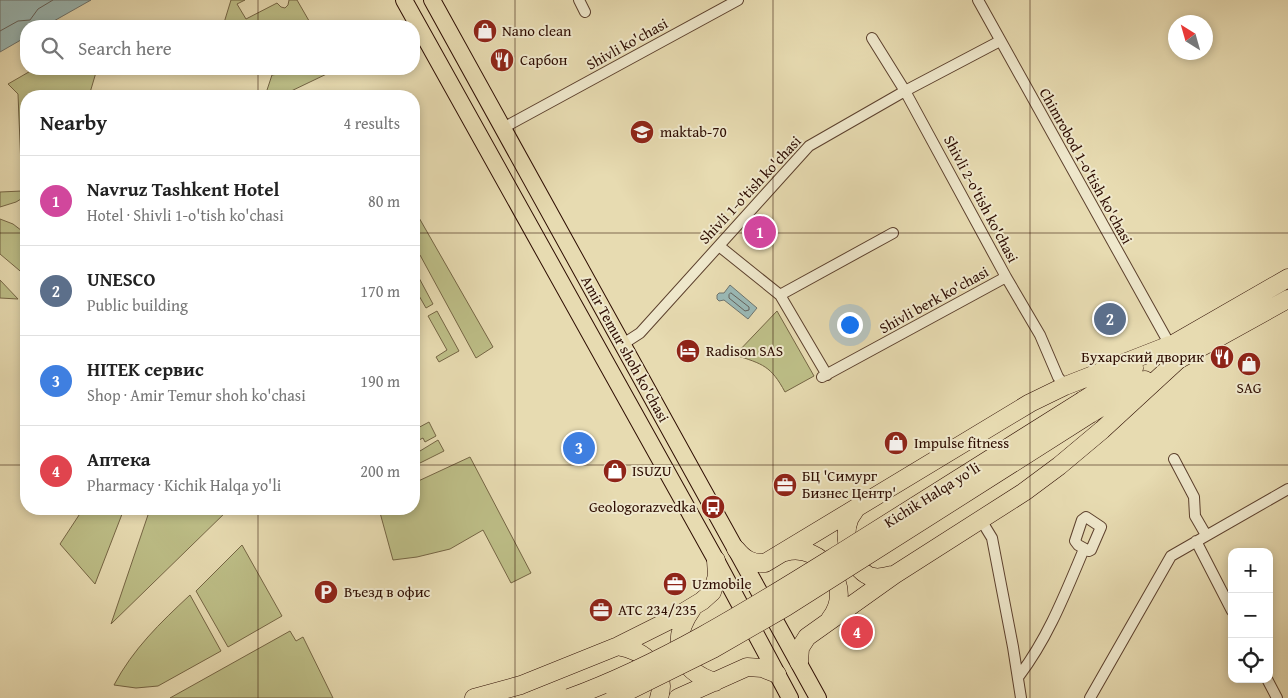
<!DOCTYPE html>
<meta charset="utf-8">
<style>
body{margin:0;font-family:"Gentium Book Plus",serif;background:#f2f2f2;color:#222}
.controls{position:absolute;right:15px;bottom:15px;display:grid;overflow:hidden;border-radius:10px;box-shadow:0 2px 8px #0003}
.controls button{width:45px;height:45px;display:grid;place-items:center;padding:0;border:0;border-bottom:1px solid #e0e0e0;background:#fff;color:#222;font:25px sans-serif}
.compass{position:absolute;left:1168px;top:15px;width:45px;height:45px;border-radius:50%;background:#fff;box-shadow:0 2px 8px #0003;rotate:323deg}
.you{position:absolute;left:849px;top:324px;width:18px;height:18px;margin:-12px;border:4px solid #fff;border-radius:50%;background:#1a73e8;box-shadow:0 0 0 8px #1a73e833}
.badge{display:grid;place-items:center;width:32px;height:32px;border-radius:50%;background:#8f2418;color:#fff;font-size:16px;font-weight:700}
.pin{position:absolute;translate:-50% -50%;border:2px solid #fff;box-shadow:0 1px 5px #0006}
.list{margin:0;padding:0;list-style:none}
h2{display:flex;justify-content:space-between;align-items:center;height:65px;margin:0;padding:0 20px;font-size:21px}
h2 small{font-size:16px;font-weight:400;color:#767676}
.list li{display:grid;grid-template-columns:32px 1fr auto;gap:15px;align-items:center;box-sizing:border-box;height:90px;padding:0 20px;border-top:1px solid #e0e0e0}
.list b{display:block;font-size:19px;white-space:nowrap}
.list p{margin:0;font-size:16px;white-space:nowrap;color:#767676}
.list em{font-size:16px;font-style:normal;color:#767676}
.icon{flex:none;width:28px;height:28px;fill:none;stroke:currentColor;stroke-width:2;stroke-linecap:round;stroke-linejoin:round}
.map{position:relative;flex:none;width:1288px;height:698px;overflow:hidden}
.search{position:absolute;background:#fff;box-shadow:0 2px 8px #0003;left:20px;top:20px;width:400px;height:55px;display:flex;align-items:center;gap:12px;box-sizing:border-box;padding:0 18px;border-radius:20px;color:#767676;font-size:19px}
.panel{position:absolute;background:#fff;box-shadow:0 2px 8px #0003;left:20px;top:90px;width:400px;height:425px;border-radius:20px}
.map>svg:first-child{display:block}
.green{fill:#bdbe87;stroke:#756544}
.water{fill:#9ab9b6;stroke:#6e746e}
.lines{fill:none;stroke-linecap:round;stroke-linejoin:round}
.shore{stroke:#64625c;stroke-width:1}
.minor-casing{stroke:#5c402d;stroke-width:12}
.primary-casing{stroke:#2d0c01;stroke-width:18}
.trunk-casing{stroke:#2d0c01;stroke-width:19}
.minor{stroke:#efe8cc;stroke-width:10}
.primary{stroke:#e7dbb1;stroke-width:16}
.trunk{stroke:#e7dbb1;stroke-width:18}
.trunk-bridge-casing{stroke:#2d0c01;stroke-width:19;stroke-linecap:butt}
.trunk-bridge{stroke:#e7dbb1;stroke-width:18}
.grid{fill:none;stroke:#2d0c01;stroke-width:1;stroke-opacity:0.55}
.labels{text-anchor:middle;stroke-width:4;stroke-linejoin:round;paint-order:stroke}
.poi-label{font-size:15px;fill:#2d0c01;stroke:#efe8cc;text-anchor:start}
.street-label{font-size:15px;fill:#2d0c01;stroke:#efe8cc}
</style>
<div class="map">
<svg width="1288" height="698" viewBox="0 0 1288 698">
<rect width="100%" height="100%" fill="#e7dbb1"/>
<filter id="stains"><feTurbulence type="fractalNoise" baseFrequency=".004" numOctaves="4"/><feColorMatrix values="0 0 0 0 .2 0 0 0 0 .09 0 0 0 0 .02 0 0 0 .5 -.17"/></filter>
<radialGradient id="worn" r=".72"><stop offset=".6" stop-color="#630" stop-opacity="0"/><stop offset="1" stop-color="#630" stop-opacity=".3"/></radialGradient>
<path class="green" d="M231,0H245L237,4L246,19L277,3L281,7L285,8L288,5L289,0H297L312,26H223Z
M34,69H97L89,96H26V196L16,202L0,207V192L22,191L18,94L8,84Z
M297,69L335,70L287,93L285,96H265L272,75L290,72Z
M414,209L493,347L476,358L420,255L414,258Z
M0,219L13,224L26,234V276L0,254Z
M418,276L433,304L426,308L418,294L414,292V279Z
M0,280L18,299L0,298Z
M437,311L459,351L439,362L436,357L447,350L428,316Z
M777,311L814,376L785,392C771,366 763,364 735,355Z
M429,422L436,436L425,442L423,438L415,442L420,451L438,440L444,451L414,466V430Z
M470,457L531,573L511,583L483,530L450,549L417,557L393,560L379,509H414V483Z
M83,509H124L95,584L60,544Z
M150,509H229L111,624Z
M242,545L282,616L228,647L196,591Z
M190,595L221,651L158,686L136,688L114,685C133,649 160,623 190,595Z
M290,631L296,641L303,637L333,698H170Z"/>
<path class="water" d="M0,0H91L45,26H26V37L0,52Z
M730,285L757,308L748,319L724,300L719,301L717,299V295L719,293H724Z"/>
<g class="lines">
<path class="shore" d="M0,31L18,21L30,20L38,9L53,0
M731,293L749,307V310L745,311L729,298V295Z"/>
<g class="minor-casing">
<path id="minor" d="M579,0L585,12
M978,0L1170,345
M872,38L905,91L1006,277L1040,335L1058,377L1065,386
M503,128L738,0
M719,246L780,295L827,375
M780,295L893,233
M623,344L640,333L809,146L905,91L1000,41
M822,377L1006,277
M1174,459L1194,497L1195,516L1206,535
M1086,517L1101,527L1091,550L1089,551L1078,545L1075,541L1082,520Z
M981,520L992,538L1013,647L1021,698
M1196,541L1232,611
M1019,676C1048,638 1065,594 1084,549
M1267,679L1277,698
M1090,698L1171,556L1288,489"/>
</g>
<g class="primary-casing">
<path id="primary" d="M404,0L716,560L790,698
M432,0L818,698"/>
</g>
<g class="trunk-casing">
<path id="trunk" d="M1161,351L1288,278
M1169,365L1288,299
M1082,401L1134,368
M1090,414L1145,380
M855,510C853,513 850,517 849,520C842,538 851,567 869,576C877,579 885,577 892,575
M736,549C744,559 752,564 765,563L1030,403L1065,386L1170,345
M785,552C823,542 855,589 830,619
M692,609C670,640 677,670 715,682
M618,646C643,650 668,670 659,698
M799,662L800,648L807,637L894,575L1024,492L1059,466L1102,430L1178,360
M474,698L521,685L618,646L674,618L702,601L712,592L717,576L716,560
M678,698L747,667L762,668L777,674"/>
</g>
<use href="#minor" class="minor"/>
<use href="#primary" class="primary"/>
<use href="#trunk" class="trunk"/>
<g class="trunk-bridge-casing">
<path id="trunk-bridge" d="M569,698C665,663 755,606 842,552C922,501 1002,451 1082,401
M614,698L713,649L786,607L1090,414"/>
</g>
<use href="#trunk-bridge" class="trunk-bridge"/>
</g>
<path class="grid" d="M258,0V26M515,0V698M773,0V698M1030,0V698M258,69V96M0,233H26M414,233H1288M0,465H26M414,465H1288M258,509V698"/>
<defs>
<g id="shop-disc" transform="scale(1.25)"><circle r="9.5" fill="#8f2418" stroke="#efe8cc"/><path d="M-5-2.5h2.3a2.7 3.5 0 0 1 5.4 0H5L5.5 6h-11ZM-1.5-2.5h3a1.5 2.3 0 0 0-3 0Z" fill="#fff"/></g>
<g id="restaurant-disc" transform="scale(1.25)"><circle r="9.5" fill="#8f2418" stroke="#efe8cc"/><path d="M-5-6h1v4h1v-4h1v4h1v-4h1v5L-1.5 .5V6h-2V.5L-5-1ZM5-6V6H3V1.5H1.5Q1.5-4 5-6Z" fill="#fff"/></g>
<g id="school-disc" transform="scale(1.25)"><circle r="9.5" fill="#8f2418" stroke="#efe8cc"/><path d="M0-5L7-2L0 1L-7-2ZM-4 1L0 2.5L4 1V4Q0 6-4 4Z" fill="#fff"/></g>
<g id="hotel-disc" transform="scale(1.25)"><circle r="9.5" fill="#8f2418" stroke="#efe8cc"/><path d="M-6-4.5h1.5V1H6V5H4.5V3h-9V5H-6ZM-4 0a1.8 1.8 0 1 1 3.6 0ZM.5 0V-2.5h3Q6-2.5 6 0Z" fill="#fff"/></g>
<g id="office-disc" transform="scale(1.25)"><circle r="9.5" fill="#8f2418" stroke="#efe8cc"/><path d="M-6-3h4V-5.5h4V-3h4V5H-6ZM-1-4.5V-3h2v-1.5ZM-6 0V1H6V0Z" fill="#fff"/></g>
<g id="bus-disc" transform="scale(1.25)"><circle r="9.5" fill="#8f2418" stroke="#efe8cc"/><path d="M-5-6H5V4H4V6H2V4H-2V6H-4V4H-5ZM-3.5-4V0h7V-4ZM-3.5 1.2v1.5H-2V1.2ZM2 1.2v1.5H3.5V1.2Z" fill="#fff"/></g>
<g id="parking-disc" transform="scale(1.25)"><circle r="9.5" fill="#8f2418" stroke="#efe8cc"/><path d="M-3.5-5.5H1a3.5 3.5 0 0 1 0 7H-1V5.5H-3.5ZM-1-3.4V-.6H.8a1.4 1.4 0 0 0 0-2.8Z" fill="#fff"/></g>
</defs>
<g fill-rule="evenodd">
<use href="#shop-disc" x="485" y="31"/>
<use href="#restaurant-disc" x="502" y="60"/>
<use href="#school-disc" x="642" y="132"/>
<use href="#hotel-disc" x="688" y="351"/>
<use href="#restaurant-disc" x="1222" y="357"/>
<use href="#shop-disc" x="1249" y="364"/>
<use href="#shop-disc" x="896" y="443"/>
<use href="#shop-disc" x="615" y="471"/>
<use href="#office-disc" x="785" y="485"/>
<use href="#bus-disc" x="713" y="507"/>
<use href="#office-disc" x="675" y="584"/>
<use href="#parking-disc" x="326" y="592"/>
<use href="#office-disc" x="601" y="610"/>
</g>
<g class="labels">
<g class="poi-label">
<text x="502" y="36">Nano clean</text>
<text x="520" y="65">Сарбон</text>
<text x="660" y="137">maktab-70</text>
<text x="706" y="356">Radison SAS</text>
<text x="1204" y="362" text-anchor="end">Бухарский дворик</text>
<text x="1249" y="393" text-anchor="middle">SAG</text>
<text x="914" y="448">Impulse fitness</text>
<text x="632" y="476">ISUZU</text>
<text x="802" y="481">БЦ 'Симург<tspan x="802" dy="17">Бизнес Центр'</tspan></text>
<text x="696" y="512" text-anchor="end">Geologorazvedka</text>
<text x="692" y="589">Uzmobile</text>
<text x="344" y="597">Въезд в офис</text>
<text x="618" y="615">ATC 234/235</text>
</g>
<g class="street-label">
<text transform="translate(627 44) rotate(-29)" y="5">Shivli ko'chasi</text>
<text transform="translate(1086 166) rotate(61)" y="5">Chimrobod 1-o'tish ko'chasi</text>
<text transform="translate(750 190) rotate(-47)" y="5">Shivli 1-o'tish ko'chasi</text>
<text transform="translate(981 199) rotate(62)" y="5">Shivli 2-o'tish ko'chasi</text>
<text transform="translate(934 300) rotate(-29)" y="5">Shivli berk ko'chasi</text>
<text transform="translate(625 349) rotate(61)" y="5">Amir Temur shoh ko'chasi</text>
<text transform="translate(932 495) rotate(-32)" y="5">Kichik Halqa yo'li</text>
</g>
</g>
<rect width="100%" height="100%" filter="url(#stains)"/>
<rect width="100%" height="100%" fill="url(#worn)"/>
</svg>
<div class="controls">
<button>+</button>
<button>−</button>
<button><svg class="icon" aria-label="locate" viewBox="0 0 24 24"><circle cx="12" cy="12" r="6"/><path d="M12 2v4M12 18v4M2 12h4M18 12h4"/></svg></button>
</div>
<svg class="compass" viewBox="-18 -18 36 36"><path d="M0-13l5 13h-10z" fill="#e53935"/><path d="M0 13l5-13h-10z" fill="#767676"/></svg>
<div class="you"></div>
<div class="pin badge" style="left:760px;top:232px;background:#d1479c">1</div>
<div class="pin badge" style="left:1110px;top:319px;background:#5c6f8a">2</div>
<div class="pin badge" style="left:579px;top:448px;background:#3f7fe0">3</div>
<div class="pin badge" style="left:857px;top:632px;background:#e0444e">4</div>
<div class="search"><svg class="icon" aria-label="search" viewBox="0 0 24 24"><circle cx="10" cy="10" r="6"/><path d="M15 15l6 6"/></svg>Search here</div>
<section class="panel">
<h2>Nearby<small>4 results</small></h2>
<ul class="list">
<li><span class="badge" style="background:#d1479c">1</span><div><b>Navruz Tashkent Hotel</b><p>Hotel · Shivli 1-o'tish ko'chasi</p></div><em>80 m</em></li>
<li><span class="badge" style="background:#5c6f8a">2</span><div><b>UNESCO</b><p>Public building</p></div><em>170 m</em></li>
<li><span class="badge" style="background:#3f7fe0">3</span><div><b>HITEK сервис</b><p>Shop · Amir Temur shoh ko'chasi</p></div><em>190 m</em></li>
<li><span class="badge" style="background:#e0444e">4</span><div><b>Аптека</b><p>Pharmacy · Kichik Halqa yo'li</p></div><em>200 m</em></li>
</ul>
</section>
</div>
